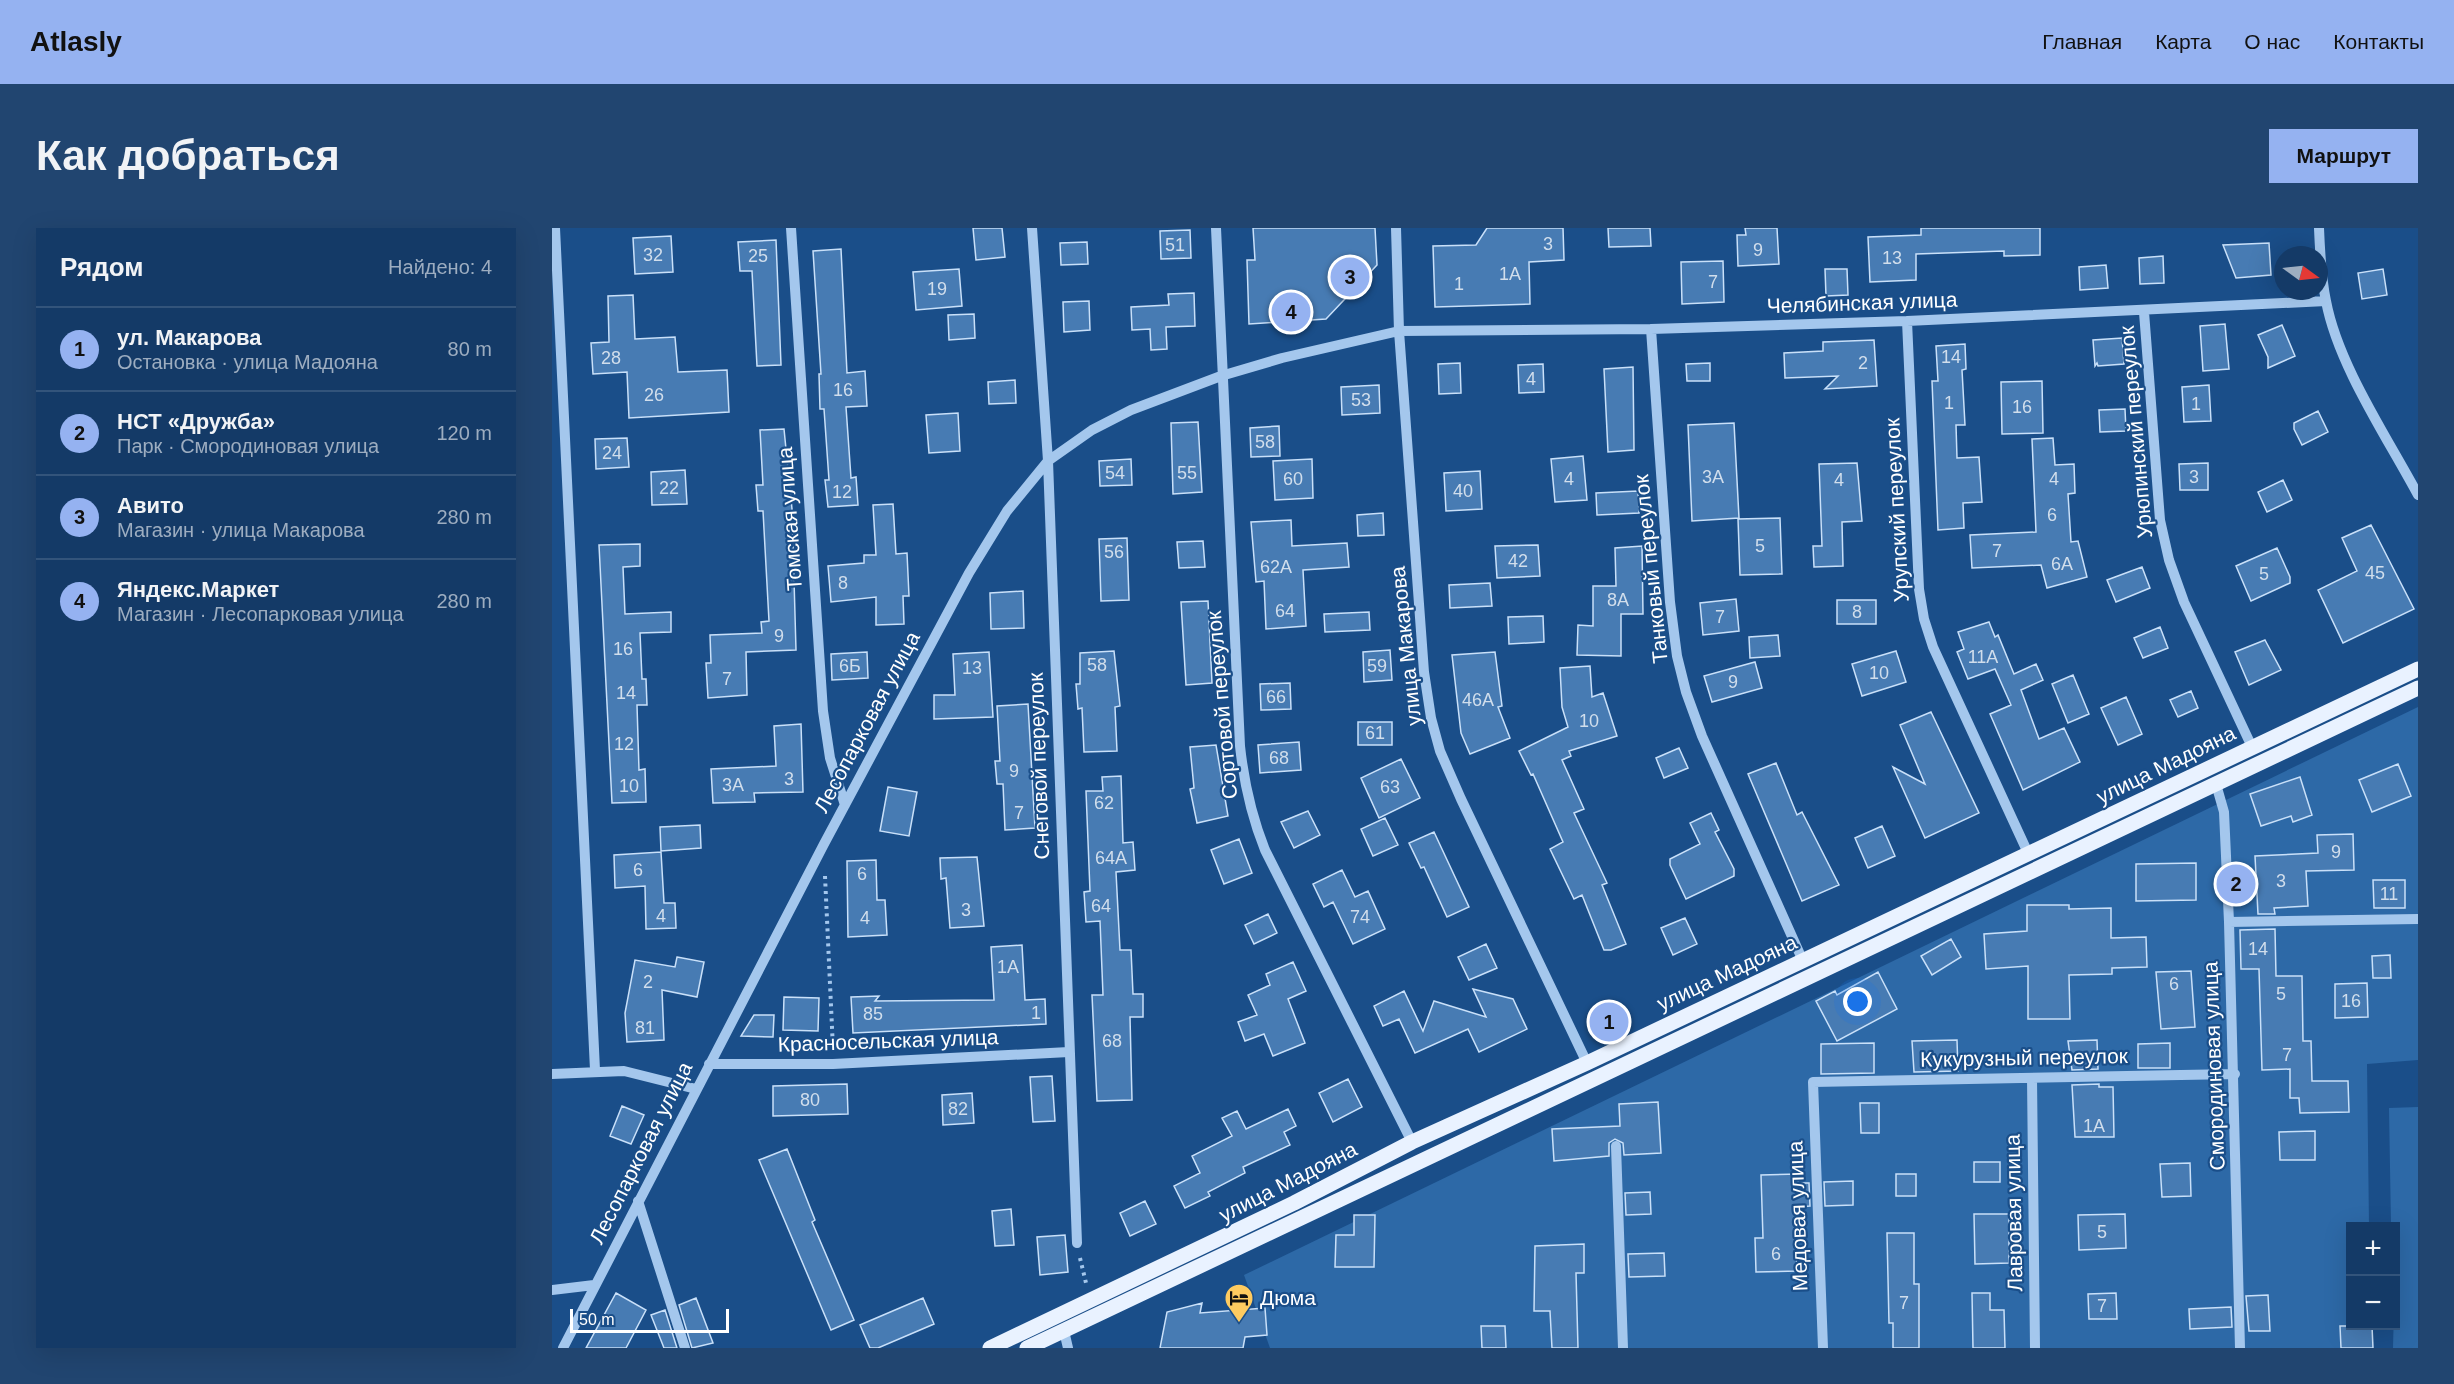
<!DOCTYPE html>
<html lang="ru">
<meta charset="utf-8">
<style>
body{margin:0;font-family:Arial,sans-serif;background:#214570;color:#f1f3f6}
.controls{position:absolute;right:18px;bottom:18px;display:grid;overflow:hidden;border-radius:0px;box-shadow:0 6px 24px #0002}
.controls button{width:54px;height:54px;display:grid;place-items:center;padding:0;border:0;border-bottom:2px solid #33547b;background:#143a67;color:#f1f3f6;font:30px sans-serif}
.compass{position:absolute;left:1722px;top:18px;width:54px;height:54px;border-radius:50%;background:#143a67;box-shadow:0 6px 24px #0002;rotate:105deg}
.scale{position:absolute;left:18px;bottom:15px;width:159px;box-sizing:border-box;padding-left:6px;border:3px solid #fff;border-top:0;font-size:16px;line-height:21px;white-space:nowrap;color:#fff;-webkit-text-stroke:4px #1a4e89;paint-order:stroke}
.you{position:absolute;left:1306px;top:774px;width:21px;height:21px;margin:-15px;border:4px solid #fff;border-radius:50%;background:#1a73e8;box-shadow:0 0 0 9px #1a73e833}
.badge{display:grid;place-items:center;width:39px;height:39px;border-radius:50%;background:#95b2f1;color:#111;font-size:20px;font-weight:700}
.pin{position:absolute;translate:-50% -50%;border:3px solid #fff;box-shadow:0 2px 6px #0006}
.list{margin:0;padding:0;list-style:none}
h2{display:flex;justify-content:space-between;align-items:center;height:78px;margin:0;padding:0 24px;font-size:26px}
h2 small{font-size:20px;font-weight:400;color:#9dadc0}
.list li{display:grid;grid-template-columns:39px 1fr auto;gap:18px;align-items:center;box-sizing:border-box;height:84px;padding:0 24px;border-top:2px solid #33547b}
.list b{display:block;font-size:22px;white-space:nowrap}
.list p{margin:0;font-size:20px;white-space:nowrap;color:#9dadc0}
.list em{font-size:20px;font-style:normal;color:#9dadc0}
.map{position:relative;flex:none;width:1866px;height:1120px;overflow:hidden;border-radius:0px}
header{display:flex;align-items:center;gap:36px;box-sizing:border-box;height:84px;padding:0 30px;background:#95b2f1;color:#111}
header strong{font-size:28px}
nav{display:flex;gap:33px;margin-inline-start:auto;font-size:21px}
.intro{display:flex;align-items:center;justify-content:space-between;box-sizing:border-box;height:144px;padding:0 36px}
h1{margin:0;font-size:42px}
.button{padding:15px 27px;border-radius:0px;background:#95b2f1;color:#111;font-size:21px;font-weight:700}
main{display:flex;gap:36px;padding:0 36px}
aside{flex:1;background:#143a67;border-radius:0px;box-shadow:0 6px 24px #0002}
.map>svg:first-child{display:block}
.green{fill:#2d69a7}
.building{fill:#477bb3;stroke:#c9e0f9;stroke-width:1.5}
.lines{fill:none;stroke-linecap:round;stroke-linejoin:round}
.path{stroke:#a4c7ed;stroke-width:4;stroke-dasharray:3 4.5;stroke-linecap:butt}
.minor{stroke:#a4c7ed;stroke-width:10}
.major{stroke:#e9f2ff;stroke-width:15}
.labels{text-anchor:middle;stroke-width:4.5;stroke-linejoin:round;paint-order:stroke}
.number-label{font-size:18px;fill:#d1deec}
.street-label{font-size:21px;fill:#fff;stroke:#1a4e89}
.poi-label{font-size:21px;fill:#fff;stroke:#1a4e89;text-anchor:start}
</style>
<header>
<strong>Atlasly</strong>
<nav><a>Главная</a><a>Карта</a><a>О нас</a><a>Контакты</a></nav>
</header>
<div class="intro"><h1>Как добраться</h1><a class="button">Маршрут</a></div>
<main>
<aside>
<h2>Рядом<small>Найдено: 4</small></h2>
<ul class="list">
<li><span class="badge">1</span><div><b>ул. Макарова</b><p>Остановка · улица Мадояна</p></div><em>80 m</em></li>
<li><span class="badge">2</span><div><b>НСТ «Дружба»</b><p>Парк · Смородиновая улица</p></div><em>120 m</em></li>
<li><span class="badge">3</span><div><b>Авито</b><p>Магазин · улица Макарова</p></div><em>280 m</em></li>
<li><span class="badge">4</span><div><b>Яндекс.Маркет</b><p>Магазин · Лесопарковая улица</p></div><em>280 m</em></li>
</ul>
</aside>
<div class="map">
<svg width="1866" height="1120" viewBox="0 0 1866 1120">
<rect width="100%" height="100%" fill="#1a4e89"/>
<path class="green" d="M1866,479V832L1815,836L1817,998H1798V1098H1819L1820,1120H718L692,1047Z
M1866,879V1120H1841L1844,998H1839L1837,880Z"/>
<path class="building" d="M421,0H450L453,29L424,32Z
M701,0H823L825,37L774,91L697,96L695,32H703Z
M935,0H1011L1012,32L977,34L978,76L883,79L881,18L924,17Z
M1056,0H1098L1099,18L1057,19Z
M1193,0H1225L1227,36L1186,38L1185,7H1194Z
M1369,0H1488V27L1452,28V23L1364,26V52L1318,54L1316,9L1369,7Z
M638,2L639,30L609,31L608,3Z
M119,8L121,44L83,46L81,10Z
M224,12L229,137L205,138L200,43H188L186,14Z
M535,14L536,36L509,37L508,15Z
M1717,15L1719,47L1684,50L1671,17Z
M289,21L295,145L313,143L315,178L294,179L299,250L304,249L306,277L276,279L273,252H277L272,181H268L267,146H269L261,23Z
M1611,28L1612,55L1588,56L1587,30Z
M1171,33L1172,74L1130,76L1129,34Z
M1554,37L1556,60L1528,62L1527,39Z
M407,41L410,78L364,82L361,44Z
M1273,41H1295L1296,67L1274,68Z
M1831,41L1835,67L1810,71L1806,45Z
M642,65L643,98L614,99L615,121L599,122L598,101L580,102L579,79L617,77L616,66Z
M81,67L83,111L123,109L126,144L175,142L177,184L77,190L75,144L41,146L39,115L57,114L56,68Z
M537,73L538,102L512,104L511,74Z
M422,86L423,110L397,112L396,87Z
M1673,96L1677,141L1651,143L1648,98Z
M1730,97L1743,128L1716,140V129L1706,107Z
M1570,110L1572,136L1546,138L1545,135L1543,138L1541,112Z
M1322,112L1325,158L1273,161L1286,148L1233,150L1232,125L1271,123V114Z
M1413,116L1414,141L1410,142L1413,197H1404L1405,230L1427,229L1430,274L1411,275L1412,300L1386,302L1380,153H1386L1384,118Z
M908,135L909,165L887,166L886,136Z
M1158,135V153H1135L1134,136Z
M991,136L992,164L967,165L966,137Z
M1081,139L1082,222L1056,224L1052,141Z
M463,152L464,175L437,176L436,154Z
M1490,153L1491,205L1450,206L1449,154Z
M827,157L828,185L790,187L789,159Z
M1657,157L1659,193L1632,194L1630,159Z
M1573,181L1574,203L1548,204L1547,182Z
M1766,183L1776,204L1750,217L1742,201V195Z
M406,185L408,223L377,225L374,187Z
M646,194L650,264L621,266L619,195Z
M1182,195L1187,290L1140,293L1136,197Z
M727,198L728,228L699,229L698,200Z
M232,201L240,281L244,422L194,424L195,467L156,470L154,435H159L158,407L210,405L209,394L217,393L211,283H206L204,257H211L208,202Z
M75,210L77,239L44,241L43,211Z
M1501,210L1503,237L1522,236L1523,265L1516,266L1519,314L1526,313L1535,349L1495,360L1489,337L1420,340L1418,307L1484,304L1480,211Z
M1031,228L1035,272L1003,274L999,231Z
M579,231L580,257L548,258L547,233Z
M760,231L761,270L723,272L721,233Z
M1305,235L1310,293L1290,294L1291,338L1262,339L1261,318H1270L1267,236Z
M1656,235V262H1628L1627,236Z
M133,242L135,276L100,277L99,244Z
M928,243L930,281L894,283L892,245Z
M1731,252L1740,272L1715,284L1706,264Z
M1086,263L1087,285L1045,287L1044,265Z
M341,276L344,326L355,325L357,368H351L352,396L324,397V369L279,374L276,338L312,335V327H324L321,277Z
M831,285L832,307L806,308L805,287Z
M1228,290L1230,346L1188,347L1186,291Z
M739,292L740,318L795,315L797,339L751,342L754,398L714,401L712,353L704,354L699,294Z
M1819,297L1862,381L1791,415L1766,362L1805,343L1790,310Z
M575,310L577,372L549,373L547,311Z
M651,313L653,339L627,340L625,314Z
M88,316V338L71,339L73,386L119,384V404L88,405L90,451H94L95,477H85L87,542L93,541L94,574L60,575L47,317Z
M986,317L988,348L945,350L943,318Z
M1090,318L1091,386H1069V428L1025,427L1026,397L1041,398V358H1064L1063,320Z
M1725,320L1738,349V355L1699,373L1684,338Z
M1590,339L1598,360L1564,374L1555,352Z
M938,355L940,378L898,380L897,357Z
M471,363L472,400L439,401L438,365Z
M1184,371L1187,403L1151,407L1148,375Z
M1285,372H1324V396H1285Z
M656,373L660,455L634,457L629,374Z
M817,384L818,402L773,404L772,386Z
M991,388L992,414L957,416L956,389Z
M1437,394L1443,409L1446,407L1462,446L1484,436L1491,452L1469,462L1487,511L1512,500L1528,534L1471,562L1438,486L1459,477L1443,441L1416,451L1405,424L1412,421L1406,404Z
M1608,399L1616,420L1591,430L1582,410Z
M1226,407L1228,428L1198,430L1197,409Z
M1713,412L1729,442L1697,457L1683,424Z
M838,422L840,452L812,454L811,424Z
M562,423L568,478L563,479L565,523L532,524L530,480L526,481L524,456H528V425Z
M1344,423L1354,454L1310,468L1300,436Z
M315,424L316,450L280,452L279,426Z
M437,424L441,489L382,491V467H403L401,426Z
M943,424L950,478L946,479L958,510L918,526L909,505L900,427Z
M1203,434L1210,460L1160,474L1152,448Z
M1038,438L1040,469L1051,465L1065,508L1017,523L1019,528L1010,532L1032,581L1022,585L1055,655L1050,657L1074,716L1059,722H1052L1030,667L1022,671L998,621L1011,614L981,546L979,547L967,523L1016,499L1010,479L1008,440Z
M1521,447L1537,486L1516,495L1500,456Z
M738,455L739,481L709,482L708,456Z
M1639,463L1646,480L1626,489L1618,472Z
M1574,469L1590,506L1566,517L1549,480Z
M476,476L483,600L453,602L451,556H445L443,533H448L445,478Z
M1379,484L1427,585L1373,610L1341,539L1373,556L1348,497Z
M806,494H840V517H806Z
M249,496L251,564L202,565L203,574L161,575L159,541L224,538L222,498Z
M747,514L749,542L708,545L706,517Z
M664,517L676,588L645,595L638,561L642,560L638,519Z
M1127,520L1136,540L1112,550L1104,530Z
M849,531L868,570L827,590L809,550Z
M1224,535L1245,587L1250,584L1287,657L1250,673L1196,546Z
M1846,536L1859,568L1820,584L1807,552Z
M569,548L571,615L581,614L583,642L564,644L568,722H579L581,766H591V789H578L580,872L545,873L540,767H551L548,693L534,694L532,664L538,663L534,563H551L550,549Z
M1748,549L1760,587L1741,594L1739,588L1709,598L1698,566Z
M336,559L365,564L357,608L328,603Z
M756,583L768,607L742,620L729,594Z
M1159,585L1167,602L1163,604L1182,641V648L1134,671L1118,637V631L1148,616L1138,595Z
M833,590L846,617L821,628L809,601Z
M148,597L149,620L109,623L108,599Z
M1330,598L1343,628L1316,640L1303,610Z
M882,604L917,679L895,689L872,639L869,640L857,615Z
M1801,606L1802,642L1754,643L1756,678L1722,680L1723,686H1706L1703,628L1766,625L1765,607Z
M687,611L700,645L672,656L659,622Z
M109,624L112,675H123L124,700L94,701L93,658L63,660L62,627Z
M425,629L432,698L398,700L394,650L389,651L388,630Z
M324,632L325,672H333L335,707L296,709L295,633Z
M1644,635V672L1584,673V636Z
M790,642L803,669L816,663L833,701L801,716L781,674L772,679L761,656Z
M1821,652H1853V680H1822Z
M1475,677H1517V681L1559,680V710L1594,709L1595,739L1560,740V746L1517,747L1518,791H1476V738L1434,741L1432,706L1475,703Z
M716,686L725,705L702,716L693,697Z
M1133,690L1145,716L1121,727L1109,700Z
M1723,701L1724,748H1750L1751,813H1759L1760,853H1796L1797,884L1748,885L1747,870H1738V841L1710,842L1707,741H1689L1688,702Z
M1399,711L1409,729L1380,747L1369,728Z
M934,716L945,740L917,752L906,729Z
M470,717L473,772L493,771L494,796L301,805L299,769L327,768L323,773L442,772L439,719Z
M1838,727L1839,750H1821L1820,728Z
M125,729L152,734L145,769L110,762L112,812L75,814L73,785L83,732L123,739Z
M741,734L754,763L736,771L753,815L721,828L712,806L693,813L686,794L705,787L696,767L718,757L714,746Z
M1639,743L1643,799L1609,801L1604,744Z
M1326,744L1345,781L1285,813L1264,773L1283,763L1285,767Z
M1815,755L1816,789L1783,790V756Z
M921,761L961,771L975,801L927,824L916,801L863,825L847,791L831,798L822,778L852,763L871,803L882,773L934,789Z
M232,769L267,770L266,803L231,802Z
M202,787H222L221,809L189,808Z
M1405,812L1406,843L1362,844L1360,813Z
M1545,812L1546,841L1520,842L1516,813Z
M1322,815V845L1269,846V816Z
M1618,815V840H1586V816Z
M500,848L503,893L481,894L478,849Z
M796,851L810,879L781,894L767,865Z
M295,856L296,886L221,888V858Z
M1547,856V859H1561L1562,909H1523L1520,857Z
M420,865L422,895L391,897L390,867Z
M1106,874L1109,925L1072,927L1071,915L1063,911L1057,915V928L1002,933L1000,901L1068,898L1067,876Z
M1308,875H1327V905H1309Z
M70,878L92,887L79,916L58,908Z
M736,881L744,898L732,904L738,917L691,939L693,945L656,964L658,968L633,980L622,958L648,945L640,928L680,908L670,890L685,883L694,901Z
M1763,903V932H1728L1727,904Z
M235,921L263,992L260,994L302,1092L279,1102L207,932Z
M1422,934H1448V954H1422Z
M1638,935L1639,968L1610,969L1608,936Z
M1246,946V955H1257L1258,978L1243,979L1245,1043L1204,1044L1203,1010H1211L1209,947Z
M1344,946H1364V968H1344Z
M1301,953V977L1273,978L1272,954Z
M1098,964L1099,986L1074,987L1073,965Z
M593,973L604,996L578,1008L568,985Z
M459,981L462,1017L443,1018L440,983Z
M1422,986H1457V1035L1423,1036Z
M1573,986L1574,1020L1527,1022L1526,987Z
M802,987H823L822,1039H783L784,1007H802Z
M1335,1005H1362V1056H1367V1120H1341V1095H1337Z
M513,1007L516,1044L488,1047L485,1009Z
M1032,1016V1045H1024L1026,1120H1000L998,1083H982L983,1018Z
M1112,1025L1113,1048L1077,1049L1076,1026Z
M64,1065L94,1082L74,1120H34Z
M1420,1065H1438V1082H1452L1453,1120H1421Z
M1564,1065L1565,1091H1537L1536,1066Z
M1716,1067L1718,1103H1697L1694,1068Z
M144,1070L161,1115L140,1120L127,1077Z
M371,1070L382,1096L326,1120H318L308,1097Z
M650,1075L648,1085L713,1080L715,1107L693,1109L691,1120H608L615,1084Z
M1679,1079L1680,1099L1638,1101L1637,1081Z
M113,1082L125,1120H112L99,1087Z
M929,1098H953L954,1120H930Z
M1788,1098H1820L1821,1120H1789Z"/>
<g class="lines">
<path class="path" d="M273,648L281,821
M528,1030L534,1055"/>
<path class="minor" d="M3,0L43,842
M239,0L271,483L278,530L293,577
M480,0L496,233L525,1015
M664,0L688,518C692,555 699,587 713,622L860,914
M844,0L847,103L872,444L879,490L888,523L909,571L1035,835
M1767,0C1768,24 1769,50 1774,73C1786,137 1835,209 1866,267
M1592,84L1608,292L1617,332L1632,374L1700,519
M1355,93L1367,361L1372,391L1381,419L1476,625
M1099,101L1118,374L1125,428L1134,464L1150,508L1251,733
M1664,556L1672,584L1677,694L1688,1120
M1677,694L1866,691
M157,836H281L517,824
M0,846L72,843L144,861
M1480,850L1483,1120
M1064,918L1071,1120
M86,973L133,1120
M0,1062L42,1057
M512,1103L516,1120
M11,1120L272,616L417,345L455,283L496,233L540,202L579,182L669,148L730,130L847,103L1099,101L1355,93L1774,73
M1271,1120L1261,854L1683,846"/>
<path class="major" d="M438,1120L742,975L860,914L1035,835L1866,441
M475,1120L1866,460"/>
</g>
<defs>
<g id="hotel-pin" transform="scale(1.5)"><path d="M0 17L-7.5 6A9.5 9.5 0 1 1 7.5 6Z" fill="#fecb60" stroke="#1a4e89"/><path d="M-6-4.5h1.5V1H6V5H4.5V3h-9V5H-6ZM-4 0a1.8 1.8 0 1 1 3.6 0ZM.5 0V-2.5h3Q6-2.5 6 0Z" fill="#111"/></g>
</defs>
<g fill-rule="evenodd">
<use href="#hotel-pin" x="687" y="1070"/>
</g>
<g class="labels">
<g class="number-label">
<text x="996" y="22">3</text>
<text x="623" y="23">51</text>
<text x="1206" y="28">9</text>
<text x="101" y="33">32</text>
<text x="206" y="34">25</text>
<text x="1340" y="36">13</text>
<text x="958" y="52">1А</text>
<text x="1161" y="60">7</text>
<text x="907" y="62">1</text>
<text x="385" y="67">19</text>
<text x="1399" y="135">14</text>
<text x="59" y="136">28</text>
<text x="1311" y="141">2</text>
<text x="979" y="157">4</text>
<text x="291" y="168">16</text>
<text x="102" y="173">26</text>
<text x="809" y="178">53</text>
<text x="1397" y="181">1</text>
<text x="1644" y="182">1</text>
<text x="1470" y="185">16</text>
<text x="713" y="220">58</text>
<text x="60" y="231">24</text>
<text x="563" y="251">54</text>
<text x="635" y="251">55</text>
<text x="1161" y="255">3А</text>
<text x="1642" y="255">3</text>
<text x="741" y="257">60</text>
<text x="1017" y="257">4</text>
<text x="1502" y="257">4</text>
<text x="1287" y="258">4</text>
<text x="117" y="266">22</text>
<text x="911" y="269">40</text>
<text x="290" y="270">12</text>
<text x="1500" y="293">6</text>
<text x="1208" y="324">5</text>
<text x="1445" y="329">7</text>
<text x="562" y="330">56</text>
<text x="966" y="339">42</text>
<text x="1510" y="342">6А</text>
<text x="724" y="345">62А</text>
<text x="1823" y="351">45</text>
<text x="1712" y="352">5</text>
<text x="291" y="361">8</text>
<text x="1066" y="378">8А</text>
<text x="733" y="389">64</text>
<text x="1305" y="390">8</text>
<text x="1168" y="395">7</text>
<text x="227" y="414">9</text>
<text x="71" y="427">16</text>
<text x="1431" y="435">11А</text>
<text x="545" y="443">58</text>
<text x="298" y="444">6Б</text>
<text x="825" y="444">59</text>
<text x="420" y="446">13</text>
<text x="1327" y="451">10</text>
<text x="175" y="457">7</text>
<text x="1181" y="460">9</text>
<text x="74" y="471">14</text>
<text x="724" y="475">66</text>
<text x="926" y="478">46А</text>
<text x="1037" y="499">10</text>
<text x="823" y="511">61</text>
<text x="72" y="522">12</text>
<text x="727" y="536">68</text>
<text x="462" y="549">9</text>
<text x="237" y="557">3</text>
<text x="181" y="563">3А</text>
<text x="77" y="564">10</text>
<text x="838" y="565">63</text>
<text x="552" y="581">62</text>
<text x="467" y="591">7</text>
<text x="1784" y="630">9</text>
<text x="559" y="636">64А</text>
<text x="86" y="648">6</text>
<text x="310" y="652">6</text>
<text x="1729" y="659">3</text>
<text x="1837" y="672">11</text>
<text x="549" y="684">64</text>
<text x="414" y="688">3</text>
<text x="109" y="694">4</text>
<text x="808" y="695">74</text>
<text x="313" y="696">4</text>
<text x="1706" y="727">14</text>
<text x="456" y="745">1А</text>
<text x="96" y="760">2</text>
<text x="1622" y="762">6</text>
<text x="1729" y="772">5</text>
<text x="1799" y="779">16</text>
<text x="484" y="791">1</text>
<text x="321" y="792">85</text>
<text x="93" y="806">81</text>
<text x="560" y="819">68</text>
<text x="1735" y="833">7</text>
<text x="258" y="878">80</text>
<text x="406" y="887">82</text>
<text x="1542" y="904">1А</text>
<text x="1550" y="1010">5</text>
<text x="1224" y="1032">6</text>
<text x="1352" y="1081">7</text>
<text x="1550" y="1084">7</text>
</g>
<g class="street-label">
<text transform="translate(1310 75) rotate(-2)" y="7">Челябинская улица</text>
<text transform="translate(1584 204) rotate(-95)" y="7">Урюпинский переулок</text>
<text transform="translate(1345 282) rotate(-93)" y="7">Урупский переулок</text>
<text transform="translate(238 291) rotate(-94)" y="7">Томская улица</text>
<text transform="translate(1099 341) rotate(-96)" y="7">Танковый переулок</text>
<text transform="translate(854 418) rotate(-96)" y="7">улица Макарова</text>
<text transform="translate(670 477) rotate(-95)" y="7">Сортовой переулок</text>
<text transform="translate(315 494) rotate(-62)" y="7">Лесопарковая улица</text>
<text transform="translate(1614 537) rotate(-26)" y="7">улица Мадояна</text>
<text transform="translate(487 538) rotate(-92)" y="7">Снеговой переулок</text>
<text transform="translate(1175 745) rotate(-25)" y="7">улица Мадояна</text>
<text transform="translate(336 813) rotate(-2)" y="7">Красносельская улица</text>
<text transform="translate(1472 830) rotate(-1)" y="7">Кукурузный переулок</text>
<text transform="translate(1662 838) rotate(-92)" y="7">Смородиновая улица</text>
<text transform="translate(89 925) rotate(-63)" y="7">Лесопарковая улица</text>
<text transform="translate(736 954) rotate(-27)" y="7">улица Мадояна</text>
<text transform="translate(1462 985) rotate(-91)" y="7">Лавровая улица</text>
<text transform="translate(1246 988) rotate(-92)" y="7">Медовая улица</text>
</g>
<g class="poi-label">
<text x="708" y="1077">Дюма</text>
</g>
</g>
</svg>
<div class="controls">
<button>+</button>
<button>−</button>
</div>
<svg class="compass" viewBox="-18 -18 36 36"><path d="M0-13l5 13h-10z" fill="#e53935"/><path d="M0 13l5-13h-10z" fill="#9dadc0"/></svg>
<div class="scale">50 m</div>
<div class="you"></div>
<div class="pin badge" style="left:1057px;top:794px">1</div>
<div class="pin badge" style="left:1684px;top:656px">2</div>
<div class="pin badge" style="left:798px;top:49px">3</div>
<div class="pin badge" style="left:739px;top:84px">4</div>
</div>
</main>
